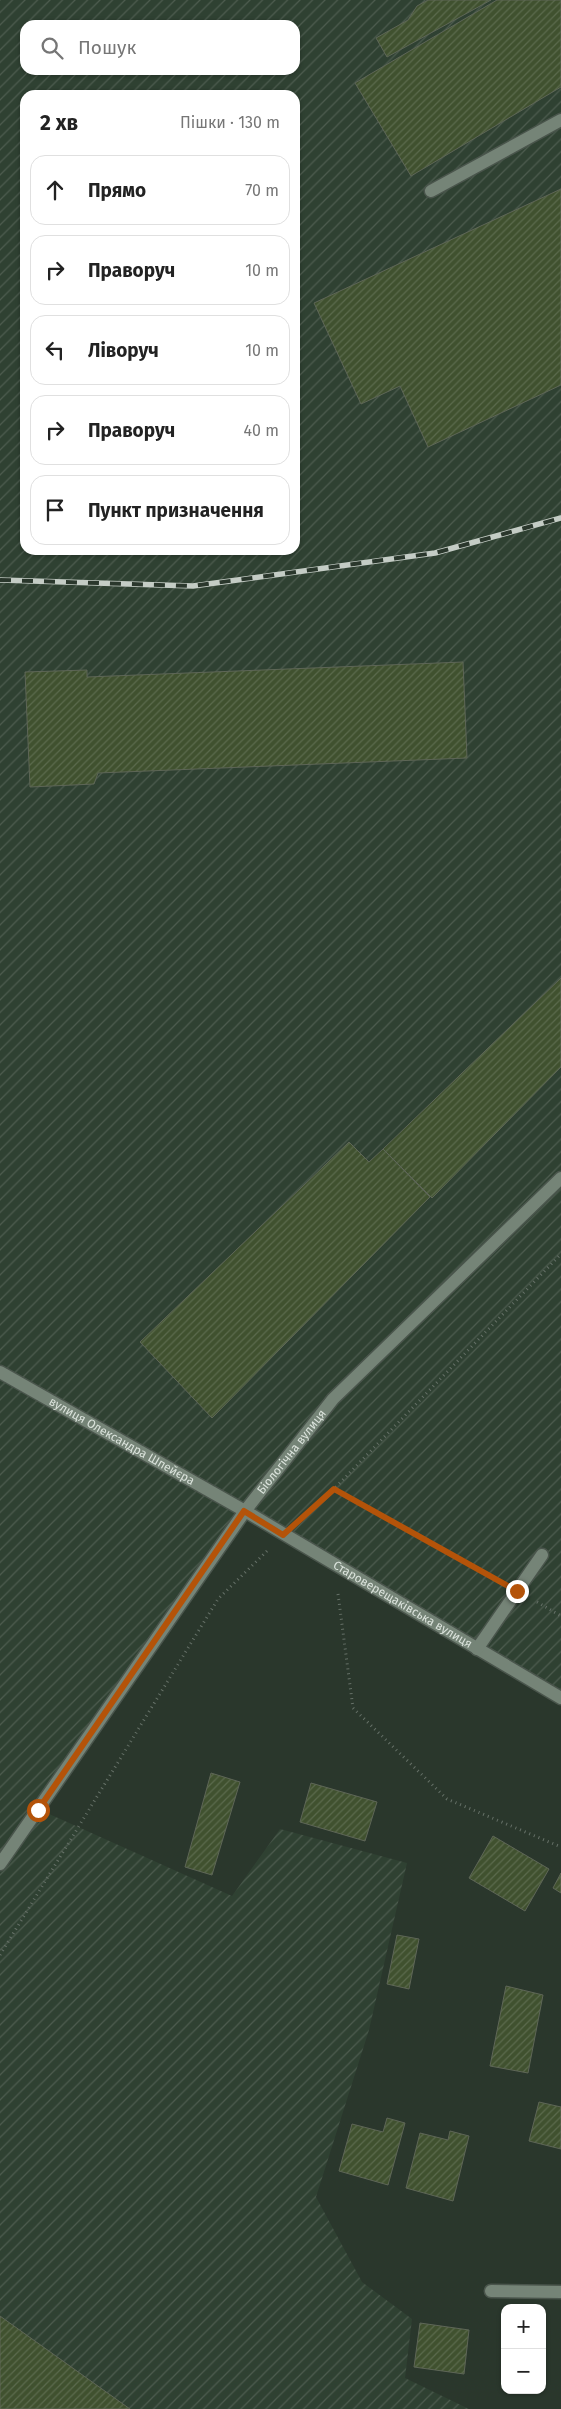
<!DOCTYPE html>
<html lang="uk">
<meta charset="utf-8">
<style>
body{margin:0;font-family:"Fira Sans",sans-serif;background:#f2f2f2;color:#222}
.controls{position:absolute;right:15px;bottom:15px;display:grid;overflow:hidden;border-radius:10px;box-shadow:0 1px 4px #0004}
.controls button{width:45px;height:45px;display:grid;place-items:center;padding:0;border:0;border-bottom:1px solid #e0e0e0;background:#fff;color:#222;font:25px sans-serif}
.stop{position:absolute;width:15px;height:15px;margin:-11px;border:4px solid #b45309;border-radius:50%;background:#fff}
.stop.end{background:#b45309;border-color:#fff;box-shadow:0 1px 5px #0008}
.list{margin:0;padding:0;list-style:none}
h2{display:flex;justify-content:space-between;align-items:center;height:65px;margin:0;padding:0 20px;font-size:21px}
h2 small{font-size:16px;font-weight:400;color:#767676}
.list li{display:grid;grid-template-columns:32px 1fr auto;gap:15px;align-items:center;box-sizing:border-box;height:70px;margin:0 10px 10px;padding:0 10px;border:1px solid #e0e0e0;border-radius:15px}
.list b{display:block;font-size:19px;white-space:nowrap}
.list em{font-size:16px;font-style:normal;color:#767676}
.icon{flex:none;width:28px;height:28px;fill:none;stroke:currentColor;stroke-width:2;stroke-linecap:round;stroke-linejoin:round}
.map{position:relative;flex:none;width:561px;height:2409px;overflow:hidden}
.search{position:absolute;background:#fff;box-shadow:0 1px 4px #0004;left:20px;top:20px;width:280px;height:55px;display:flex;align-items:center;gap:12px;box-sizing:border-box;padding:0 18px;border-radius:15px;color:#767676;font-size:19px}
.panel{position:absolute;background:#fff;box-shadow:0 1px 4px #0004;left:20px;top:90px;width:280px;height:465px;border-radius:15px}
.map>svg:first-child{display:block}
.industrial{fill:url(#industrial-furrows);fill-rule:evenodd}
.building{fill:url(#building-hatch);stroke:#5e6657}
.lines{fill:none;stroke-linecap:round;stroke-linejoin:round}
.minor-casing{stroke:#4a554c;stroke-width:15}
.path{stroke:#667168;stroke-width:3;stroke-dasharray:1 4;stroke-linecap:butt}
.minor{stroke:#758477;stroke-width:12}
.rail-casing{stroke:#c4ccc5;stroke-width:5.5}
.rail{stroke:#2a372c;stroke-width:4;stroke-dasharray:11;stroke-linecap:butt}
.route{stroke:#b45309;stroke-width:6}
.labels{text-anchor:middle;stroke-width:4.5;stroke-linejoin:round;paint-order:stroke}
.street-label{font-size:12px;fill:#dbe3dc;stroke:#2a372c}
</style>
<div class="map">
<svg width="561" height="2409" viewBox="0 0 561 2409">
<defs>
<pattern id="industrial-furrows" width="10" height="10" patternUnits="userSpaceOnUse" patternTransform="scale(1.25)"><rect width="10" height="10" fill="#2f4132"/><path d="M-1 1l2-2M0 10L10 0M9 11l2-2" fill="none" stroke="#4d5c4f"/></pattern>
<pattern id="building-hatch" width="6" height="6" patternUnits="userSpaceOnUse" patternTransform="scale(1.25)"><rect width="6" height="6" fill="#40512f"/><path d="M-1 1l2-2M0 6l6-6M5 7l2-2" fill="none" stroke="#5b6a4d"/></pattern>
</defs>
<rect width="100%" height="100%" fill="#2a372c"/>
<path class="industrial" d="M0,0H561V1698L245,1511L38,1809L232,1896L280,1829L407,1863L369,2030L316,2197L362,2282L412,2319L405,2378L469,2409H0ZM25,25H295V70H25ZM25,95H295V550H25Z"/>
<path class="building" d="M428,0H491L387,57L376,38L408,20L417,6Z
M497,0H561V87L411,176L355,83Z
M561,189V385L428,447L400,386L361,404L314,303Z
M463,662L467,758L98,773L94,784L30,787L25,672L87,670V677Z
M561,978V1067L432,1198L383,1149Z
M349,1142L369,1162L383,1149L430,1197L212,1418L140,1342Z
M211,1773L240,1782L212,1875L185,1867Z
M311,1783L377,1802L365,1841L300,1822Z
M493,1836L549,1869L525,1911L469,1878Z
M561,1873V1893L553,1888Z
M397,1935L419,1939L409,1989L387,1984Z
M506,1986L543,1995L528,2073L490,2066Z
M539,2102L561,2107V2149L529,2141Z
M387,2118L405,2123L388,2185L339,2171L352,2124L383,2132Z
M450,2131L469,2136L453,2201L406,2188L420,2133L448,2140Z
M0,2316L130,2409H0Z
M420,2323L469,2330L464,2374L414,2367Z"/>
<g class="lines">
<g class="minor-casing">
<g id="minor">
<path d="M431,191L561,120"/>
<path id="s1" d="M0,1372L245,1511L561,1698"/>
<path d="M477,1649L542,1555"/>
<path id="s2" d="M0,1864L245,1511L333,1399L561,1178"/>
<path d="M491,2291L561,2292"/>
</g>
</g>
<path class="path" d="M334,1489L497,1580
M302,1517L334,1489L561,1254
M338,1594L353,1708L447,1799L561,1847
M537,1602L561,1616
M0,1955L218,1599L267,1551"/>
<use href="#minor" class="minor"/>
<g class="rail-casing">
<path id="rail" d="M0,580L193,586L435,553L561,518"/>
</g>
<use href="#rail" class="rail"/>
</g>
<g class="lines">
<path class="route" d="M38,1810L244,1511L283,1535L334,1489L517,1591"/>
</g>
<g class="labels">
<g class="street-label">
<text dy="4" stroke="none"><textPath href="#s1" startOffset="140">вулиця Олександра Шпейєра</textPath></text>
<text dy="4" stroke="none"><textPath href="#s2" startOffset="505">Біологічна вулиця</textPath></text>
<text dy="4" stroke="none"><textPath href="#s1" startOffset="465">Староверещаківська вулиця</textPath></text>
</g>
</g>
</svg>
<div class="controls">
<button>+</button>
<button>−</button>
</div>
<div class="stop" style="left:38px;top:1810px"></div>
<div class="stop end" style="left:517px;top:1591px"></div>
<div class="search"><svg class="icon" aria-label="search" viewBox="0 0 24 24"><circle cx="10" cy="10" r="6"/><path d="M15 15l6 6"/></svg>Пошук</div>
<section class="panel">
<h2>2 хв<small>Пішки · 130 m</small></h2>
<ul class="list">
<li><svg class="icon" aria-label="ahead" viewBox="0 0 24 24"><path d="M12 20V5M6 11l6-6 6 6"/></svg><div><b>Прямо</b></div><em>70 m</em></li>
<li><svg class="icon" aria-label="right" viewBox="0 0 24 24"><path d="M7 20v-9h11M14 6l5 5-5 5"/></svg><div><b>Праворуч</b></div><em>10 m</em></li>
<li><svg class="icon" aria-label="left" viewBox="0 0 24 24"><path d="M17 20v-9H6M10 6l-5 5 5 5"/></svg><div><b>Ліворуч</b></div><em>10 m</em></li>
<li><svg class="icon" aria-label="right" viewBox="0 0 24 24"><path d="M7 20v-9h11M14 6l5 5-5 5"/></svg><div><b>Праворуч</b></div><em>40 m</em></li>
<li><svg class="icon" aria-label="arrive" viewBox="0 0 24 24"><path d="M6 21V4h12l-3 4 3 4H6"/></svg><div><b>Пункт призначення</b></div></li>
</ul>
</section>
</div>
